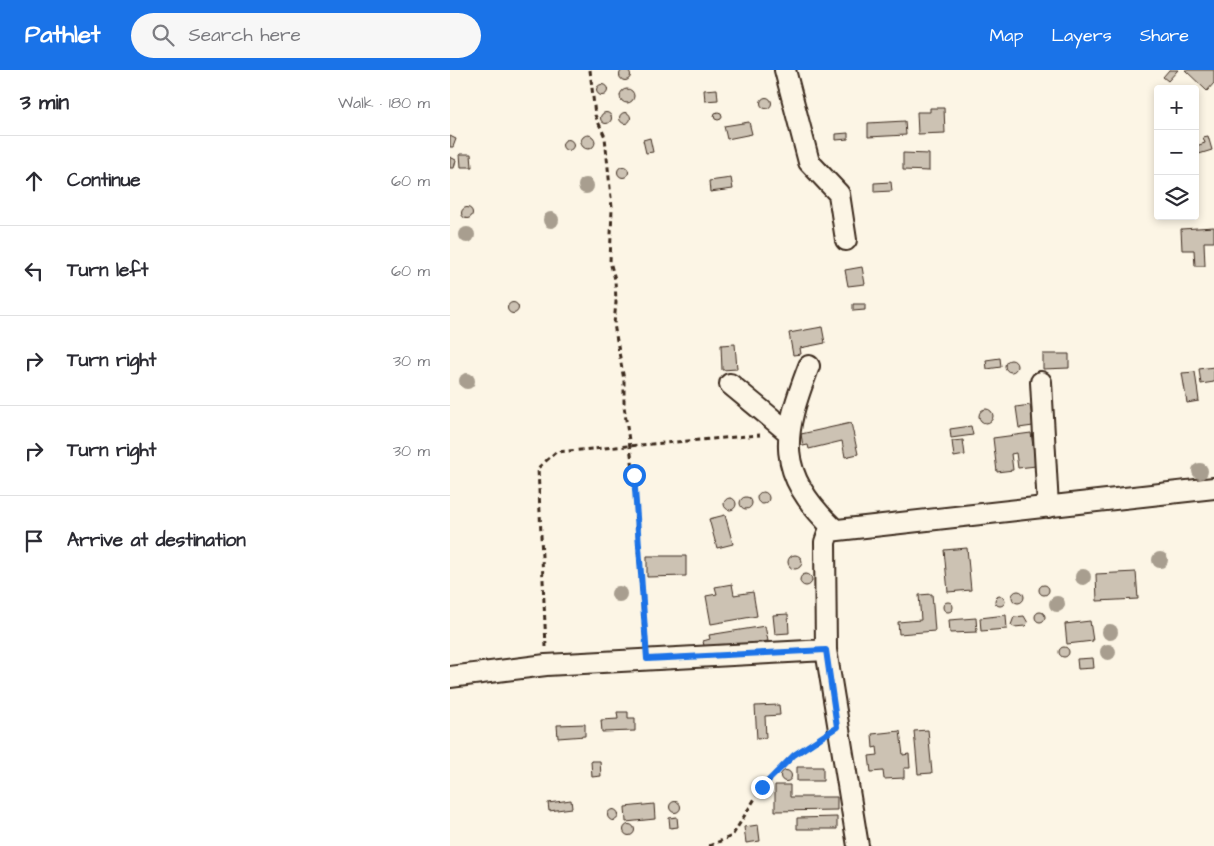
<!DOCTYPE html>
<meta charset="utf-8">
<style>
body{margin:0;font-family:"Architects Daughter",sans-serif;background:#f7f7f7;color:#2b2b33}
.controls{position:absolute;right:15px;top:15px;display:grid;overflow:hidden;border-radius:5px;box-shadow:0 2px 8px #0003}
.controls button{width:45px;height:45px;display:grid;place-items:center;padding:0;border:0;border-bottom:1px solid #e1e1e2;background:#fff;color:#2b2b33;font:25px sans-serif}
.stop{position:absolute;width:15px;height:15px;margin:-11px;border:4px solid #1a73e8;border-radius:50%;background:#fff}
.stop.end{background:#1a73e8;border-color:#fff;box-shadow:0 1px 5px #0008}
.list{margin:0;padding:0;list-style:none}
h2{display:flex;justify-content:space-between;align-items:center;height:65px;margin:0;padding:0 20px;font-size:21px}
h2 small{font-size:16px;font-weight:400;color:#7c7c81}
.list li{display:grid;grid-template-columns:32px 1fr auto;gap:15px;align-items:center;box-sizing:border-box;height:90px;padding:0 20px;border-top:1px solid #e1e1e2}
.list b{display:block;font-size:19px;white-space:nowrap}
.list em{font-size:16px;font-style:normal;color:#7c7c81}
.icon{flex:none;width:28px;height:28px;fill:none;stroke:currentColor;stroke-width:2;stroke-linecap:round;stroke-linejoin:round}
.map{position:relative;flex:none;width:764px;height:776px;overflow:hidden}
header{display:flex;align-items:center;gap:30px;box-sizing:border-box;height:70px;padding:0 25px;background:#1a73e8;color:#fff}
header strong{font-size:24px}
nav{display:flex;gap:28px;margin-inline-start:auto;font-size:18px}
.search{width:350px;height:45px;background:#f7f7f7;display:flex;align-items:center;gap:12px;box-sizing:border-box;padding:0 18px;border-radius:28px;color:#7c7c81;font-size:19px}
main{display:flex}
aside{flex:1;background:#fff}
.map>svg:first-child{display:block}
.building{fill:#ccc2b3;stroke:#3b2a1e}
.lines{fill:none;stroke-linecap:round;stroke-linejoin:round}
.minor-casing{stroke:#3b2a1e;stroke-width:24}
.path{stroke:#3b2a1e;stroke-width:3;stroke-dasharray:5 4;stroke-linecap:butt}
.minor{stroke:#fcf5e5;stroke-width:20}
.tree{fill:#a89e8f}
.route{stroke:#1a73e8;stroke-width:6}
</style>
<header>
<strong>Pathlet</strong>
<div class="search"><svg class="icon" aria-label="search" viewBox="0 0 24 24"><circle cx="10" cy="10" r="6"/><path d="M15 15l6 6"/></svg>Search here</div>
<nav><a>Map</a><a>Layers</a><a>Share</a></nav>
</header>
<main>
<aside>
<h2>3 min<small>Walk · 180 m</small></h2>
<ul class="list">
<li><svg class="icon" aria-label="ahead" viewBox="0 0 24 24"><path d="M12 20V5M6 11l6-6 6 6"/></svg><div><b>Continue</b></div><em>60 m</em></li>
<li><svg class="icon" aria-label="left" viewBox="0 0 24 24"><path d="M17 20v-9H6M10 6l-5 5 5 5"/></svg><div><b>Turn left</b></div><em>60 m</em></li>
<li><svg class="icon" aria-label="right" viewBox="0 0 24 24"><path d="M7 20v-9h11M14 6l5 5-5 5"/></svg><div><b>Turn right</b></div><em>30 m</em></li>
<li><svg class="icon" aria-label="right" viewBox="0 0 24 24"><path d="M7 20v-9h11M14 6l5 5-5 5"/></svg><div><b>Turn right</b></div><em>30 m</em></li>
<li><svg class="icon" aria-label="arrive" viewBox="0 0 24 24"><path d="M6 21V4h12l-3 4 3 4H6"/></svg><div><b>Arrive at destination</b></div></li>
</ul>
</aside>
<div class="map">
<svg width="764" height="776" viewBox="0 0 764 776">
<rect width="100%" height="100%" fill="#fcf5e5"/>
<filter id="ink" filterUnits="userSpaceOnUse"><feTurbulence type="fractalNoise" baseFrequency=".02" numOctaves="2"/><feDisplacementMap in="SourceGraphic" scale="10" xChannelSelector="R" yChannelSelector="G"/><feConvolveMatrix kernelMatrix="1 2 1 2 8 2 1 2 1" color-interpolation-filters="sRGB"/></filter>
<g filter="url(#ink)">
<path class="building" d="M169.5 5a5.5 5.5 0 1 1 11 0a5.5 5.5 0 1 1-11 0Z
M719,0H728L718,11L713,7Z
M735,0H764V13L757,21Z
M146.5 20a5.5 5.5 0 1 1 11 0a5.5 5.5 0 1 1-11 0Z
M170 26a7 7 0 1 1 14 0a7 7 0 1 1-14 0Z
M267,19L268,30L255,31L254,20Z
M310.5 33a5.5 5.5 0 1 1 11 0a5.5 5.5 0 1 1-11 0Z
M480,38H494L495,63L468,64L467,42H480Z
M264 46a4 4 0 1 1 8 0a4 4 0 1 1-8 0Z
M169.5 48a5.5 5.5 0 1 1 11 0a5.5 5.5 0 1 1-11 0Z
M150.5 48a5.5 5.5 0 1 1 11 0a5.5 5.5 0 1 1-11 0Z
M455,51L456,65L418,67V53Z
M299,52L302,64L277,69L274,56Z
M398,63V69L386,70V64Z
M131 72a7 7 0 1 1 14 0a7 7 0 1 1-14 0Z
M0,66L6,69L3,77H0Z
M758,66L762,80L749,84L746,76L755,73L753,67Z
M200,68L203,82L196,83L193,70Z
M112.5 75a5.5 5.5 0 1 1 11 0a5.5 5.5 0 1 1-11 0Z
M453,83L479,84V101L453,100Z
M10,84H21L22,97H11Z
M0,87L6,90L4,98H0Z
M167.5 102a5.5 5.5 0 1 1 11 0a5.5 5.5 0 1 1-11 0Z
M281,108L283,119L260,122L259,111Z
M441,112L442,121L424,122V113Z
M11.5 143a5.5 5.5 0 1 1 11 0a5.5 5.5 0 1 1-11 0Z
M764,157V172H754L755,196H745L744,180H732L731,159Z
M412,197L415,214L398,216L395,200Z
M57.5 238a5.5 5.5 0 1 1 11 0a5.5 5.5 0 1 1-11 0Z
M403,234H415V240L403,241Z
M372,257L375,273L350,278L351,284L343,285L339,263Z
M285,274L287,299L272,300L271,275Z
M593,284H619V298L593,299Z
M550,288L551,297L537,299L536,290Z
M555 296a6 6 0 1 1 12 0a6 6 0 1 1-12 0Z
M764,297V312L751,314L749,299Z
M745,302L749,331L737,333L732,303Z
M580,335L583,356L569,358L566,337Z
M529 346a7 7 0 1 1 14 0a7 7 0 1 1-14 0Z
M401,353L408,384L395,387L392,371L359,379L358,375L353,376L351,364Z
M521,356L523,365L501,368L500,359Z
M581,363L586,396L568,398L566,383L561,384L563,400L547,402L543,368Z
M513,370L515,385L504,387L502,371Z
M307 428a6 6 0 1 1 12 0a6 6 0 1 1-12 0Z
M290 433a6 6 0 1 1 12 0a6 6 0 1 1-12 0Z
M274 434a6 6 0 1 1 12 0a6 6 0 1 1-12 0Z
M275,445L283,474L267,478L259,449Z
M517,478L521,520L498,522L494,480Z
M338 492a7 7 0 1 1 14 0a7 7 0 1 1-14 0Z
M197,486H236V506L197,507Z
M686,502L688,529L647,531L646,504Z
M350 510a6 6 0 1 1 12 0a6 6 0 1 1-12 0Z
M282,514L284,525L303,522L307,546L261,554L256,526L267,524L265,517Z
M589 520a5 5 0 1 1 10 0a5 5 0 1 1-10 0Z
M562 527a6 6 0 1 1 12 0a6 6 0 1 1-12 0Z
M482,524L485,561L449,564L448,552L471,550L469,525Z
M545 531a5 5 0 1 1 10 0a5 5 0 1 1-10 0Z
M493 537a5 5 0 1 1 10 0a5 5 0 1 1-10 0Z
M585 547a5 5 0 1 1 10 0a5 5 0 1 1-10 0Z
M338,544L339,563L325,564L323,545Z
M556,545L557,559L531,561L530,548Z
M574,546L578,553L575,556L564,557L561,555L564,547Z
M526,548L527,562L500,563L499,550Z
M640,551L643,571L617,574L615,554Z
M315,556L318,571L255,581L253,571L260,569L259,565Z
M609 582a5 5 0 1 1 10 0a5 5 0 1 1-10 0Z
M643,588L644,598L628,599L627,589Z
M329,635L330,645L315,646L316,668L307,669L305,636Z
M167,642H178V648H185V661L152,662L151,650L168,649Z
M135,654V666L108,668L107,655Z
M478,660L482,703L468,704L464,661Z
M450,661L453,685L459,684L460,698H454V708L434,709L433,701L421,702L419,686L428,685L427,677L423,678L422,664Z
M141,691H150L151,706L142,707Z
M347,697H373V711H347Z
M330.5 706a5.5 5.5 0 1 1 11 0a5.5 5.5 0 1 1-11 0Z
M325,715H340V727H387V740L325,741Z
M121,730L122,738L99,741L98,733Z
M219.5 737a5.5 5.5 0 1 1 11 0a5.5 5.5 0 1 1-11 0Z
M204,734L205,749L176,752L175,737Z
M157.5 745a5.5 5.5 0 1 1 11 0a5.5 5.5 0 1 1-11 0Z
M227,747L228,757L220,758L219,748Z
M387,747V759H347V748Z
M173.5 760a5.5 5.5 0 1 1 11 0a5.5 5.5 0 1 1-11 0Z
M308,755L310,771L296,773L294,757Z"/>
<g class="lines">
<g class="minor-casing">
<path id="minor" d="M335,0L359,92L389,124L396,170
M359,296C332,366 325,402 384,459
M591,312L598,437
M280,314L338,362
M0,607L96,595L376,580
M408,776L376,580L375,472L379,461L764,418"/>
</g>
<path class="path" d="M140,0L145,45L155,67L162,138L160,192L165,209L166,232L164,254L174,310V336L184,405L195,571
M96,577L88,398L106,382L310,365
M259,776L282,766L312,717L344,685L371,668"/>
<use href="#minor" class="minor"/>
</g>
<g class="tree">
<circle cx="136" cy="116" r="8"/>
<circle cx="101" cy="150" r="8"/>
<circle cx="17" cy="165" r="8"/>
<circle cx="17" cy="311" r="8"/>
<circle cx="750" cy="401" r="8"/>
<circle cx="710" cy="490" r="8"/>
<circle cx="633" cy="507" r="8"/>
<circle cx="169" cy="524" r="8"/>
<circle cx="607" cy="534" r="8"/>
<circle cx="660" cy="562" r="8"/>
<circle cx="658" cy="582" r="8"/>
</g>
</g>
<g class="lines" filter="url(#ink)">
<path class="route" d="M184,405L197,589L376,580L387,657L344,685L312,717"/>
</g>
</svg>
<div class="controls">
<button>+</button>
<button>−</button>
<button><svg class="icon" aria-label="layers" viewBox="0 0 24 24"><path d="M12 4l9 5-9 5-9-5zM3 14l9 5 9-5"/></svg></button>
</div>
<div class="stop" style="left:184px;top:405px"></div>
<div class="stop end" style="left:312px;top:717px"></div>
</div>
</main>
